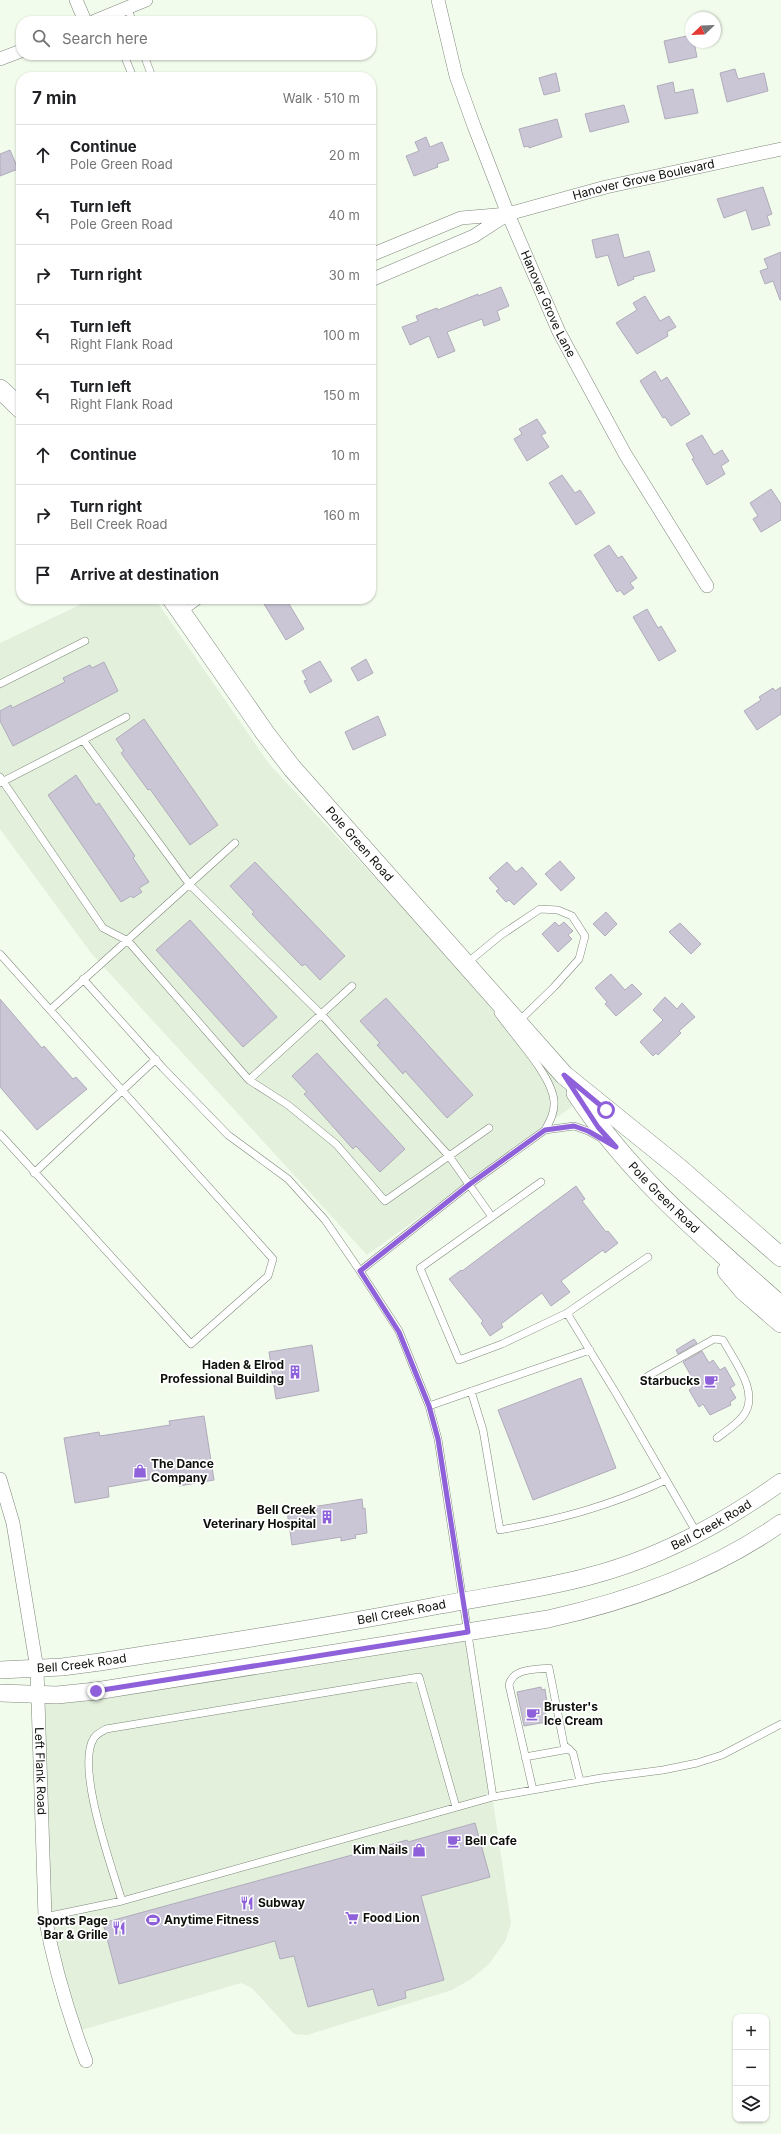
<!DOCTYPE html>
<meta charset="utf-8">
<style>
body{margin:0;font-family:Inter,sans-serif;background:#f2f2f2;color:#202124}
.controls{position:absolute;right:12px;bottom:12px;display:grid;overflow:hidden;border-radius:8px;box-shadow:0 1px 3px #0004}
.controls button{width:36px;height:36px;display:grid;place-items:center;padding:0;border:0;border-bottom:1px solid #e0e0e0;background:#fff;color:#202124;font:20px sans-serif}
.compass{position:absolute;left:685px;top:12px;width:36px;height:36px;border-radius:50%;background:#fff;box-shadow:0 1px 3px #0004;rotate:247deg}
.stop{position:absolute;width:12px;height:12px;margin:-9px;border:3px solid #8e60d9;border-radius:50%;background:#fff}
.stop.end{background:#8e60d9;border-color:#fff;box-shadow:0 1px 4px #0008}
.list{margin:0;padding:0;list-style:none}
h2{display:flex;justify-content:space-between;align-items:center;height:52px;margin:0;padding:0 16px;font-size:17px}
h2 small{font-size:13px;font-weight:400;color:#757577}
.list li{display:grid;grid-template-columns:26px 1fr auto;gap:12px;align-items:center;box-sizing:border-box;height:60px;padding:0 16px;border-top:1px solid #e0e0e0}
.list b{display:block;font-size:15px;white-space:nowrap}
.list p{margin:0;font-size:13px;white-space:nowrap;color:#757577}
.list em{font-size:13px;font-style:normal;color:#757577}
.icon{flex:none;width:22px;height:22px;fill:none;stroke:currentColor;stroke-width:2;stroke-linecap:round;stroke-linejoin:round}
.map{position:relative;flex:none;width:781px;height:2134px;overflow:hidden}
.search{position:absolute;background:#fff;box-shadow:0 1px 3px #0004;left:16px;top:16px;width:360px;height:44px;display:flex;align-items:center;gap:10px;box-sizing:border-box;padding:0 14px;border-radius:16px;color:#757577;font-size:15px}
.panel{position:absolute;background:#fff;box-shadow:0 1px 3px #0004;left:16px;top:72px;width:360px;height:532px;border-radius:16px}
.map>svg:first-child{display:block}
.built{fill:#e3f0dc}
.building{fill:#cac6d6;stroke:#b0acbb}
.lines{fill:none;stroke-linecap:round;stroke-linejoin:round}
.service-casing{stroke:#7e877a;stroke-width:8}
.minor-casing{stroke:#7e877a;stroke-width:14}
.tertiary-casing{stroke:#7e877a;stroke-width:18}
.secondary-casing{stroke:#7e877a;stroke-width:20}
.service{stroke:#fff;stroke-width:7}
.minor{stroke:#fff;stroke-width:13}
.tertiary{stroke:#fff;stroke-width:17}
.secondary{stroke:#fff;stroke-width:19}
.route{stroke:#8e60d9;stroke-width:5}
.labels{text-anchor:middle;stroke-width:3.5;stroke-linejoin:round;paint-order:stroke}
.street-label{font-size:12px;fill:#0d100b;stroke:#fff}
.poi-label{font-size:12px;font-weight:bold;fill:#0d100b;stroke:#fff;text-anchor:start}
</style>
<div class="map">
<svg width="781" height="2134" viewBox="0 0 781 2134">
<rect width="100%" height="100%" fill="#f2fced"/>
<path class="built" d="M92,599H155L270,765L581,1099L574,1105L367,1255L91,953L0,829V643Z
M468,1632L511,1923L506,1940L489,1964L471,1979L452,1990L307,2035L294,2034L252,1988L241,1983L75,2032L52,1957L39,1695Z"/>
<path class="building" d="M691,35V42H694L697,57L669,63L664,41Z
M735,69L738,79L764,73L768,91L727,102L720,73Z
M556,73L560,91L544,95L539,78Z
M673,82L675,93L693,89L698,113L665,119L657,86Z
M624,105L629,122L590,132L585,114Z
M557,119L562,137L529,148V146L524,147L519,129Z
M426,137L430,147L442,142L449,160L437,164L438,167L414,176L406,156L419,151L415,142Z
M10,150L18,169L0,176V154Z
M763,187L772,214L767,216L770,225L752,230L746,210L724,218L717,199Z
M618,234L624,258L649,251L655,271L633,277L634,279L618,286L608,255L596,258L592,240Z
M781,252V300H780L773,281L765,284L760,271L768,268L764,259Z
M501,287L509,306L497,311L500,320L484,326L482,319L447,332L455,351L438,358L429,336L410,345L402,327L418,321L416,316L437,308L438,310L478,294V296Z
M645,296L660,321L669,316L676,327L667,332L668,336L637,354L616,323L637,310L633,303Z
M655,371L661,381L667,377L690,414L671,426L665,417L663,418L640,381Z
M537,419L546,433L541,435L549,447L527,461L514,439L522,434L519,429Z
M702,435L714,455L722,450L729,461L721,466L725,474L707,485L692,459L694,458L686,444Z
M562,475L575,493L580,490L595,513L576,525L549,483Z
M771,489L781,504V520L761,532L753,519L758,516L750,503Z
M609,545L618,558L622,556L637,578L630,583L634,588L624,595L620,590L617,592L594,555Z
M261,599H286L304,629L286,640Z
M647,609L658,628L661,626L676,651L659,661L633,617Z
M366,659L373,673L358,681L351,668Z
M320,661L332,681L310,693L304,681L307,680L302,671Z
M104,662L118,691L13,746L0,721V711L11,705L12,708L65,682L63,678L90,665L92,668Z
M781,687V714L757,730L744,711L761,700L759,697L773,688L775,691Z
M378,716L386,735L353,750L345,732Z
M144,719L218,825L190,845L150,789L148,790L121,753L124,751L116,739Z
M76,775L96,805L99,803L114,825L135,856L133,858L149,882L139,888L142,892L133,898L131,896L121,902L48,795Z
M560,861L575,878L561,891L545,874Z
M255,862L345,956L320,980L305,964L302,966L263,926L252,914L254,912L230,886Z
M507,862L516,872L522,867L537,884L514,905L509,900L506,902L496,891L499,889L489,878Z
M606,912L617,924L605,936L593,924Z
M190,920L277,1017L243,1047L156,950Z
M555,922L559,926L564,922L573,931L568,935L572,939L558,952L542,934Z
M680,923L701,944L691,954L669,932Z
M611,974L625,990L632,984L642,994L616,1016L605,1004L607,1002L595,988Z
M665,997L677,1009L682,1003L695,1017L679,1031L681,1033L658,1055L656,1053L653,1056L640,1042L663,1020L653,1010Z
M386,998L473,1095L447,1118L405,1071L403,1074L377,1045L380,1043L360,1021Z
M0,999L42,1048L44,1046L73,1079L76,1077L87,1089L37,1130L0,1087Z
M317,1053L405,1149L380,1172L356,1146L353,1149L304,1094L307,1092L292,1076Z
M576,1186L585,1199L582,1201L606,1232L608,1231L618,1243L605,1253L603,1250L561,1281L570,1292L551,1306L542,1293L501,1324L503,1327L490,1336L481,1323L483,1321L449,1279L461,1270L462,1271Z
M694,1339L697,1343L678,1354L676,1350Z
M312,1345L319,1391L276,1399L269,1352Z
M702,1351L709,1363L713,1360L720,1370L725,1367L735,1385L730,1388L736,1398L730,1402L731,1405L710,1415L703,1404L699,1407L689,1390L693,1387L687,1377L690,1374L683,1362Z
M581,1378L616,1468L533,1500L498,1410Z
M204,1416L214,1480L179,1486L177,1475L108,1487L109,1497L75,1503L64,1438L99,1432L100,1436L170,1425L169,1421Z
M362,1499L363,1509L365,1508L367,1533L355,1535L356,1538L341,1541V1537L292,1545L287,1511Z
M541,1687L542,1690L545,1689L547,1702H545L544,1706L547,1722L524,1726L517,1692Z
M475,1823L490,1877L421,1896L444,1980L405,1991L406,1998L378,2006L373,1989L308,2007L294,1956L280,1959L275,1941L119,1984L103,1923L407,1840L408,1842Z"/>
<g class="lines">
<g class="service-casing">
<path id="service" d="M128,8L132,21
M124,55L133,77
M144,55L152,77
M183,612L201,599
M0,684L85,641
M83,740L126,717
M0,777L103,928L128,941L249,1080L288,1105L336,1144L385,1201L489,1128
M0,783L83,740L190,885L321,1014L449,1156L492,1217
M0,954L273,1259L268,1276L191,1344L0,1134
M467,963L501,935L540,909L558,910L572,916L585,936L579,959L554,987L518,1022
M83,979L163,1068L228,1135L288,1179L325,1220L360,1271
M50,1010L235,843
M498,1013C513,1035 552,1075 554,1101C555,1112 550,1121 545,1130
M249,1080L352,986
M34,1173L156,1059
M541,1182L420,1268L459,1360L502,1344L567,1313L648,1257
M567,1313L617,1395L698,1535
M648,1376L714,1339L723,1340C734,1361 761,1393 743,1416C736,1425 725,1432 717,1438
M471,1391L483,1430L500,1530C562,1519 609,1506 666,1480
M429,1406L590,1350
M525,1757L569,1749
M533,1790L509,1685C513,1668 534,1670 549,1668L564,1745L573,1753L580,1781
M493,1797L438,1439L429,1406L399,1331L360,1271L470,1184L545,1130L574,1126L588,1131L601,1138
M122,1901C112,1868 75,1766 94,1738C96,1734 103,1731 106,1729L419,1677L456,1807
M45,1917L122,1901L493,1797L601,1778L663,1770L697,1763L722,1755L781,1724"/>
</g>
<g class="minor-casing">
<g id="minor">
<path d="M76,0L85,21"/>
<path id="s1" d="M438,0L456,76L474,126L508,214L559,332L625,454L707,586"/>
<path d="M95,21L146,0"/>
<path d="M0,59L21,51"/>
<path id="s2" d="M508,214L606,187L781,149"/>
<path d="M371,255L461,218L508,214L474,236L371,280"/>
<path id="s3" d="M0,1479L13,1523L37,1669L45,1917C54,1966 68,2013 86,2061"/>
</g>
</g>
<g class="tertiary-casing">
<g id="tertiary">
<path id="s4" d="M0,1670L62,1667L100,1662C212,1644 324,1628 435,1606C487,1596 539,1590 590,1576C660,1558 722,1524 781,1482"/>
<path d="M0,1693L57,1695L96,1691L548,1619C629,1601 712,1572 781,1523"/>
</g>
</g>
<g class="secondary-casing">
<g id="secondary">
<path d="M0,389L21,409"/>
<path id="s5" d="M172,599L265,733L292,768L564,1075L679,1168L781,1257"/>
<path id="s6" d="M576,1093C630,1176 707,1240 781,1306"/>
<path d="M727,1271L744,1291L781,1323"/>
</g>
</g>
<use href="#service" class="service"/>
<use href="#minor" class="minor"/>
<use href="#tertiary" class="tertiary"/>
<use href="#secondary" class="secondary"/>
</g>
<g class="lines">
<path class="route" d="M96,1691L468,1632L438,1439L429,1406L399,1332L360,1271L470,1184L545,1130L574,1126L588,1131L616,1147L598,1127L564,1075L606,1110"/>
</g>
<defs>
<g id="building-bare" transform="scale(1.08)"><path d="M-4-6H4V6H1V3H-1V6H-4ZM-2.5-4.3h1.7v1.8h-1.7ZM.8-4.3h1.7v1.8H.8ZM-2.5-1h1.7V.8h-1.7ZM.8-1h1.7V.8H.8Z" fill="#8e60d9" stroke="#fff" stroke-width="2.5" paint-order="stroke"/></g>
<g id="cafe-bare" transform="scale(1.08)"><path d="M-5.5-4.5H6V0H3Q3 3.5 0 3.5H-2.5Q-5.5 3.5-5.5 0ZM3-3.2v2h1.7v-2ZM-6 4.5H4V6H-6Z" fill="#8e60d9" stroke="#fff" stroke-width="2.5" paint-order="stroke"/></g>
<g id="shop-bare" transform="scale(1.08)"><path d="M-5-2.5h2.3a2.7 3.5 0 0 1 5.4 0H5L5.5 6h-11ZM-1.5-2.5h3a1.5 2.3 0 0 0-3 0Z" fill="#8e60d9" stroke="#fff" stroke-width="2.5" paint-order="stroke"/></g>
<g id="restaurant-bare" transform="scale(1.08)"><path d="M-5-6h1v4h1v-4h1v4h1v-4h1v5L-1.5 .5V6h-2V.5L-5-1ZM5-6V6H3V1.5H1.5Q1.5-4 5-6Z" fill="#8e60d9" stroke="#fff" stroke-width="2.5" paint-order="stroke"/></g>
<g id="supermarket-bare" transform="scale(1.08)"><path d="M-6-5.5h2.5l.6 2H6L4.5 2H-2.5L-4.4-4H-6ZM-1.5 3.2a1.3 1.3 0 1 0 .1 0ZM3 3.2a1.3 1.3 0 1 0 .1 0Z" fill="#8e60d9" stroke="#fff" stroke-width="2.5" paint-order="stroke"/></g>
<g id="stadium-bare" transform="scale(1.08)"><path d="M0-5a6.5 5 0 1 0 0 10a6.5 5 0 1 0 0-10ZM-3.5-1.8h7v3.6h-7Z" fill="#8e60d9" stroke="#fff" stroke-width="2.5" paint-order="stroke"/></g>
</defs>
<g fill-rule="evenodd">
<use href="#building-bare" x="295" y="1372"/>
<use href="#cafe-bare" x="711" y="1381"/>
<use href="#shop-bare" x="140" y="1471"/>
<use href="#building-bare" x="327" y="1517"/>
<use href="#cafe-bare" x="533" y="1714"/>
<use href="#cafe-bare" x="454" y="1841"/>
<use href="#shop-bare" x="419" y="1850"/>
<use href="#restaurant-bare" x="247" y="1903"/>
<use href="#supermarket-bare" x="352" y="1918"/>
<use href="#stadium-bare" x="153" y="1920"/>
<use href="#restaurant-bare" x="119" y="1928"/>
</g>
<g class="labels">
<g class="street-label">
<text dy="4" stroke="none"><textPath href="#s2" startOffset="140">Hanover Grove Boulevard</textPath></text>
<text dy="4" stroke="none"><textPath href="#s1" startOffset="324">Hanover Grove Lane</textPath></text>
<text dy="4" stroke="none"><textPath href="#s5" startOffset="309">Pole Green Road</textPath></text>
<text dy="4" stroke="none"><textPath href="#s6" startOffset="137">Pole Green Road</textPath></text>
<text dy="4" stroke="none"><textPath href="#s4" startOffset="730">Bell Creek Road</textPath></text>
<text dy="4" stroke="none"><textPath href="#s4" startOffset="406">Bell Creek Road</textPath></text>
<text dy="4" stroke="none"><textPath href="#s4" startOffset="82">Bell Creek Road</textPath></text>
<text dy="4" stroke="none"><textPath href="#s3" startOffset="296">Left Flank Road</textPath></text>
</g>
<g class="poi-label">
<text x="284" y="1369" text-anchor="end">Haden &amp; Elrod<tspan x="284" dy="14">Professional Building</tspan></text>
<text x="700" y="1385" text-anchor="end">Starbucks</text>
<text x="151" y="1468">The Dance<tspan x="151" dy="14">Company</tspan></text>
<text x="316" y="1514" text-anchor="end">Bell Creek<tspan x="316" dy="14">Veterinary Hospital</tspan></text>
<text x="544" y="1711">Bruster's<tspan x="544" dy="14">Ice Cream</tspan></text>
<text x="465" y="1845">Bell Cafe</text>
<text x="408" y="1854" text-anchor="end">Kim Nails</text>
<text x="258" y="1907">Subway</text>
<text x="363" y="1922">Food Lion</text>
<text x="164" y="1924">Anytime Fitness</text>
<text x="108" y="1925" text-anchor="end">Sports Page<tspan x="108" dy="14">Bar &amp; Grille</tspan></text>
</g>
</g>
</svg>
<div class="controls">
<button>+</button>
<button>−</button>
<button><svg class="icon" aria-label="layers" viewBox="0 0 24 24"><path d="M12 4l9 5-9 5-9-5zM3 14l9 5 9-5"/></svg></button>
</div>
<svg class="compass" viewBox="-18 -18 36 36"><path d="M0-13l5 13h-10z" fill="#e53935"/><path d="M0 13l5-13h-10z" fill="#757577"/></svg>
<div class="stop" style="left:606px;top:1110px"></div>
<div class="stop end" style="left:96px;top:1691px"></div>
<div class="search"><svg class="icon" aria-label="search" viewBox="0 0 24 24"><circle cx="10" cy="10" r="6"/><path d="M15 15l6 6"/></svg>Search here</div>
<section class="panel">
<h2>7 min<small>Walk · 510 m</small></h2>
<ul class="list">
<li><svg class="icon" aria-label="ahead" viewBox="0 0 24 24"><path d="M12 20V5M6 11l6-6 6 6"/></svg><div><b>Continue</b><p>Pole Green Road</p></div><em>20 m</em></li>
<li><svg class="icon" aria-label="left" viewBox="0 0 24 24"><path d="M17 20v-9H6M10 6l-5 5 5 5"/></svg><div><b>Turn left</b><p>Pole Green Road</p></div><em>40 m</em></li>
<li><svg class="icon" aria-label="right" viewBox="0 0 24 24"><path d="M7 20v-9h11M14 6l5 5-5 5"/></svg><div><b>Turn right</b></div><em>30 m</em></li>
<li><svg class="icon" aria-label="left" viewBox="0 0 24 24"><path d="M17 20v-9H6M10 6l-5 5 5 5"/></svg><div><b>Turn left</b><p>Right Flank Road</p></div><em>100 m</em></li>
<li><svg class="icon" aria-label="left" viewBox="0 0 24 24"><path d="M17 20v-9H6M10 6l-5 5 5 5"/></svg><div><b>Turn left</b><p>Right Flank Road</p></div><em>150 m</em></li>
<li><svg class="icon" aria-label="ahead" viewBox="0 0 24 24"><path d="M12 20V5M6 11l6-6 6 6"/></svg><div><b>Continue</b></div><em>10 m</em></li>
<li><svg class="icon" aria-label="right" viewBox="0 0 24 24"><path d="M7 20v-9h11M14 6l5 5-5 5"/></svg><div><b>Turn right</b><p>Bell Creek Road</p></div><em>160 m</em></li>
<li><svg class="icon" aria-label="arrive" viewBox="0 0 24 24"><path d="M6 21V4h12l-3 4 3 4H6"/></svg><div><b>Arrive at destination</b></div></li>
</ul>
</section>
</div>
